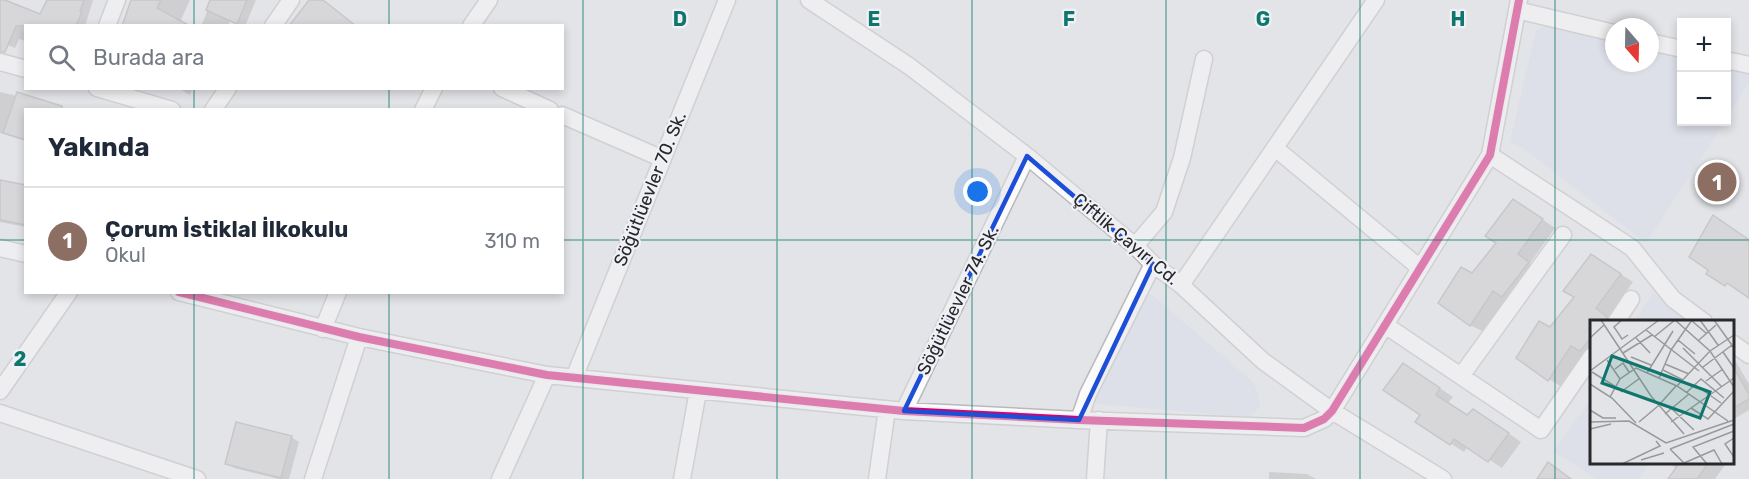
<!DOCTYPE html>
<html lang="tr">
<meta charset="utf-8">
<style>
body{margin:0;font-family:Rubik,sans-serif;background:#f6f6f7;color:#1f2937}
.controls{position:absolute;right:18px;top:18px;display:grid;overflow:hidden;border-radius:0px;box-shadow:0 3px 9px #0003}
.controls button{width:54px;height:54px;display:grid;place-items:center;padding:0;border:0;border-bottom:2px solid #e0e1e3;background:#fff;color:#1f2937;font:30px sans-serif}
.compass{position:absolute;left:1605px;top:18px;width:54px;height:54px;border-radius:50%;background:#fff;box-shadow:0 3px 9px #0003;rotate:160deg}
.you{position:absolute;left:978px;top:192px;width:21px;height:21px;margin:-15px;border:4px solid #fff;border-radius:50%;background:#1a73e8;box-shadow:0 0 0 9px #1a73e833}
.badge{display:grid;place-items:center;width:39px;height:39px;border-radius:50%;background:#0f766e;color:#fff;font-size:20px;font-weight:700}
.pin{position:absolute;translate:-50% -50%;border:3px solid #fff;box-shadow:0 2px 6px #0006}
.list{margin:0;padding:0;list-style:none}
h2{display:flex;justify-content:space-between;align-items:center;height:78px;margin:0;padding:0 24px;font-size:26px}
h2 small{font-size:20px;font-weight:400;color:#747a83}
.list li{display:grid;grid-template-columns:39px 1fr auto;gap:18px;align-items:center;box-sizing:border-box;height:108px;padding:0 24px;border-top:2px solid #e0e1e3}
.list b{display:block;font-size:22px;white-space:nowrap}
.list p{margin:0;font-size:20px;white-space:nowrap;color:#747a83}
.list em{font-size:20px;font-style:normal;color:#747a83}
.icon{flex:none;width:33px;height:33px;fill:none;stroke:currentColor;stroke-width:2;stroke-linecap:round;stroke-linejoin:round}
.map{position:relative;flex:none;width:1749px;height:479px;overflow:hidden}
.search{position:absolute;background:#fff;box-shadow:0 3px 9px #0003;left:24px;top:24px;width:540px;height:66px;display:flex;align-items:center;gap:15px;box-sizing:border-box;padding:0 21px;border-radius:0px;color:#747a83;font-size:22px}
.panel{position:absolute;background:#fff;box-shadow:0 3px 9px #0003;left:24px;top:108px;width:540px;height:186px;border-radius:0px}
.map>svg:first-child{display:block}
.green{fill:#d5d9ec}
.shadow{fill:#0003}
.building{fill:#c8c8c9;stroke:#a5a5a6;stroke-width:1.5}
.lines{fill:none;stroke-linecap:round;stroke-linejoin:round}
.street-casing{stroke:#b8b9bb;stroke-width:19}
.street{stroke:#fbfbfb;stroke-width:16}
.cycleway-casing{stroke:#eff1f6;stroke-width:11}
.cycleway{stroke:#d6006c;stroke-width:8}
.marked{fill:none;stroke:#1d4ed8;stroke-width:4.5;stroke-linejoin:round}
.grid{fill:none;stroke:#0f766e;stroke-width:1.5;stroke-opacity:0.55}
.labels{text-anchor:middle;stroke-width:4.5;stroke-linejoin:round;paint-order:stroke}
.street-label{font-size:18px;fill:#28282a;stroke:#eff1f6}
.inset-road{fill:none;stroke:#98999b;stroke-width:1.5}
.view{fill:#0f766e;fill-opacity:0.15;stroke:#0f766e;stroke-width:3}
.inset-edge{fill:none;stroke:#28282a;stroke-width:3}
.grid-label{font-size:20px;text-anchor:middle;font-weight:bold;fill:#0f766e;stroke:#eff1f6;stroke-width:4.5;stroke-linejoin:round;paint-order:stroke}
</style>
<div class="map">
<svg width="1749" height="479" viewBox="0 0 1749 479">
<rect width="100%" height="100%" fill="#e3e4e7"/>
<path class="green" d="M1551,23L1614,38V63H1650V47L1681,54L1682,122H1724L1646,243L1526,150L1510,141L1536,31Z
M1726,65L1749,70V82L1727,117Z
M1653,293L1693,321L1634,322Z
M1151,294L1254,383L1258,394L1260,407L1247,417L1098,404L1092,395L1139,299Z
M1591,399L1592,462L1649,463L1638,479H1597L1553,451Z"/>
<path class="shadow" d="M0,0L41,16L48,0H93L85,26H26V41L19,39L15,48L0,42Z
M133,0H190L180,22Z
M212,0H256L245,26L230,21L228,26H201Z
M178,88H193L190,95Z
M0,92L17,96L18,94L67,110H26V141L0,133Z
M0,181L26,186V227L0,222Z
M1527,209L1555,228L1530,263L1541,271L1516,303L1507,298L1484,332L1470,325L1472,275Z
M1605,264L1633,282L1608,317L1614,322H1592V356L1562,387L1549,379L1550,329Z
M1732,355L1749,384V410L1732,420Z
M1416,372L1453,397L1448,403L1468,417L1487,418L1521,442L1502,468L1468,446L1464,452L1417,422L1422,415Z
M291,437L299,442L289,479H279L234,468L226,463Z
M1668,462H1727L1715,479H1669L1677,469Z
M1269,472L1307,474L1316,479H1269Z"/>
<path class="building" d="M0,0H5L40,14L47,0H84L80,11L82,12L76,26H16L5,52H0Z
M131,0H161L157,8L190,26H122Z
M210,0H247L237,24L206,10Z
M309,0H323L356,26H289Z
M17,92L62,106V110H26V140L3,133Z
M0,180L26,185V225L0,220Z
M1513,199L1543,219L1518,254L1529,262L1502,297L1493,291L1470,326L1438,303L1461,267L1472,273L1496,243L1485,236Z
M1713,215L1749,240V298L1727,283L1725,286L1706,274L1708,270L1689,257Z
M1591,254L1621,274L1596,308L1607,317L1606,321H1592V337L1580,351L1571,346L1548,381L1516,358L1539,321L1550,327L1574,297L1563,291Z
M1403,363L1440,388L1436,395L1467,415L1473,409L1509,433L1488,462L1454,439L1450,445L1415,422L1420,415L1383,390Z
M1732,365L1749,394V399L1732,409Z
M236,422L292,436L281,478L225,464Z
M1548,462L1571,479H1537Z
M1680,462H1709L1697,479H1668Z"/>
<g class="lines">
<g class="street-casing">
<path id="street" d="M809,0L909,66L1027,156L1135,246L1153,264L1181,285L1263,361L1332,411L1443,479
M1517,10L1614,33
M107,26L117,0
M273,26L291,0
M471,26L489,0
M1650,42L1682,49
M1726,60L1749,65
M0,62L26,69
M97,88L172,110
M502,88L550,110
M213,110L228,88
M423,110L434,88
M562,115L663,159
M1275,148L1420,268
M1490,155L1632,248L1673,299L1704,322
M1135,246L1164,212L1182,158L1204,59
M0,248L26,254
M1181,285L1376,0
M179,292L359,337L547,375L904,411L1079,420L1304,428L1324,419L1332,411L1490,155L1519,0
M1616,322L1631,299
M1385,325L1541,430L1592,356
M323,329L338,292
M1732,343L1749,355
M1461,376L1563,235
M574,378L727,0
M0,391L69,292
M904,411L1027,156
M0,413L197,479
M1079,420L1088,394L1153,264
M313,479L359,337
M500,479L547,375
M682,479L698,391
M877,479L887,409
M1095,479L1099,420"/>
</g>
<use href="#street" class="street"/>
<g class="cycleway-casing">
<path id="cycleway" d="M179,292L359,337L547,375L904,411L1079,420L1304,428L1324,419L1332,411L1490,155L1519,0"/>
</g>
<use href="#cycleway" class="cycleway"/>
</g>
<path d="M0 0H1749V479H0ZM1027,156L1153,264L1079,420L904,411Z" fill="#e3e4e7" fill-opacity=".55" fill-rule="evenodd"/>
<path class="marked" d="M1027,156L1153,264L1079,420L904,411Z"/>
<path class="grid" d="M194,0V26M389,0V26M583,0V479M777,0V479M972,0V479M1166,0V479M1360,0V479M1555,0V479M194,88V110M389,88V110M0,240H26M562,240H1749M194,292V479M389,292V479"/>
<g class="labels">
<g class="street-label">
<text transform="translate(650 189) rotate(-68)" y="6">Söğütlüevler 70. Sk.</text>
<text transform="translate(1126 239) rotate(40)" y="6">Çiftlik Çayırı Cd.</text>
<text transform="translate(958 300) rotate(-64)" y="6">Söğütlüevler 74. Sk.</text>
</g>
</g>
<g transform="translate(1590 320)">
<rect width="144" height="144" fill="#e3e4e7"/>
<path class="inset-road" d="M11,0L61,76L94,114M32,0L24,7L32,19L38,15M110,0L128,25M124,0L144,28M102,1L116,13M56,10L109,51M64,17L85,0L120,31L144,67M0,18L14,5M46,18L60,33M88,20L105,34M109,20L126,5M93,28L132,67M81,30L102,0M133,32L144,48M33,33L62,15M41,37L61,45M17,40L30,59M75,44L99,54M113,47L142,25M25,49L33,43L39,52M73,50L93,60M0,51L69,0M2,52L26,67M57,53L83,11M69,58L81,30M116,61L133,49M0,64L22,78L46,103M104,64L131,83M87,66L120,31L144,15M31,72L50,58M97,72L111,59L134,78M20,77L30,59L46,48L87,66L138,101M68,86L86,66M101,88L118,99L144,71M82,89L104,110M0,90L13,98H26M75,94L99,74M0,102L39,101L76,123L144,100M49,102L68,86M81,102L144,58M0,109L21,104M144,118L135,124L144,137M80,129L94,143M80,129L144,104M51,140L74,133M94,143L124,130L132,144M32,144L70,126L66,121M117,144L103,127L144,111"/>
<path class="view" d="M22,36L120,72L110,98L12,63Z"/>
<rect width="144" height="144" class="inset-edge"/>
</g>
<g class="grid-label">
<text x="680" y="26">D</text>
<text x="874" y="26">E</text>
<text x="1069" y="26">F</text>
<text x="1263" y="26">G</text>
<text x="1458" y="26">H</text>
<text x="20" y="366">2</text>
</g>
</svg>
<div class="controls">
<button>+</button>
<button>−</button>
</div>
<svg class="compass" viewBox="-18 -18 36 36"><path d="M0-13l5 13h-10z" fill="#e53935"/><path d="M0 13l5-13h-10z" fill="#747a83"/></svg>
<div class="you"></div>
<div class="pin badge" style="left:1717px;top:182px;background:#8d6e63">1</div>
<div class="search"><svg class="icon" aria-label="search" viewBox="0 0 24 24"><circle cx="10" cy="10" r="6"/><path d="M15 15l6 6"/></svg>Burada ara</div>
<section class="panel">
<h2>Yakında<small></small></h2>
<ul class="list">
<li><span class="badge" style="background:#8d6e63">1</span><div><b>Çorum İstiklal İlkokulu</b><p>Okul</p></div><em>310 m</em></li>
</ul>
</section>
</div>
